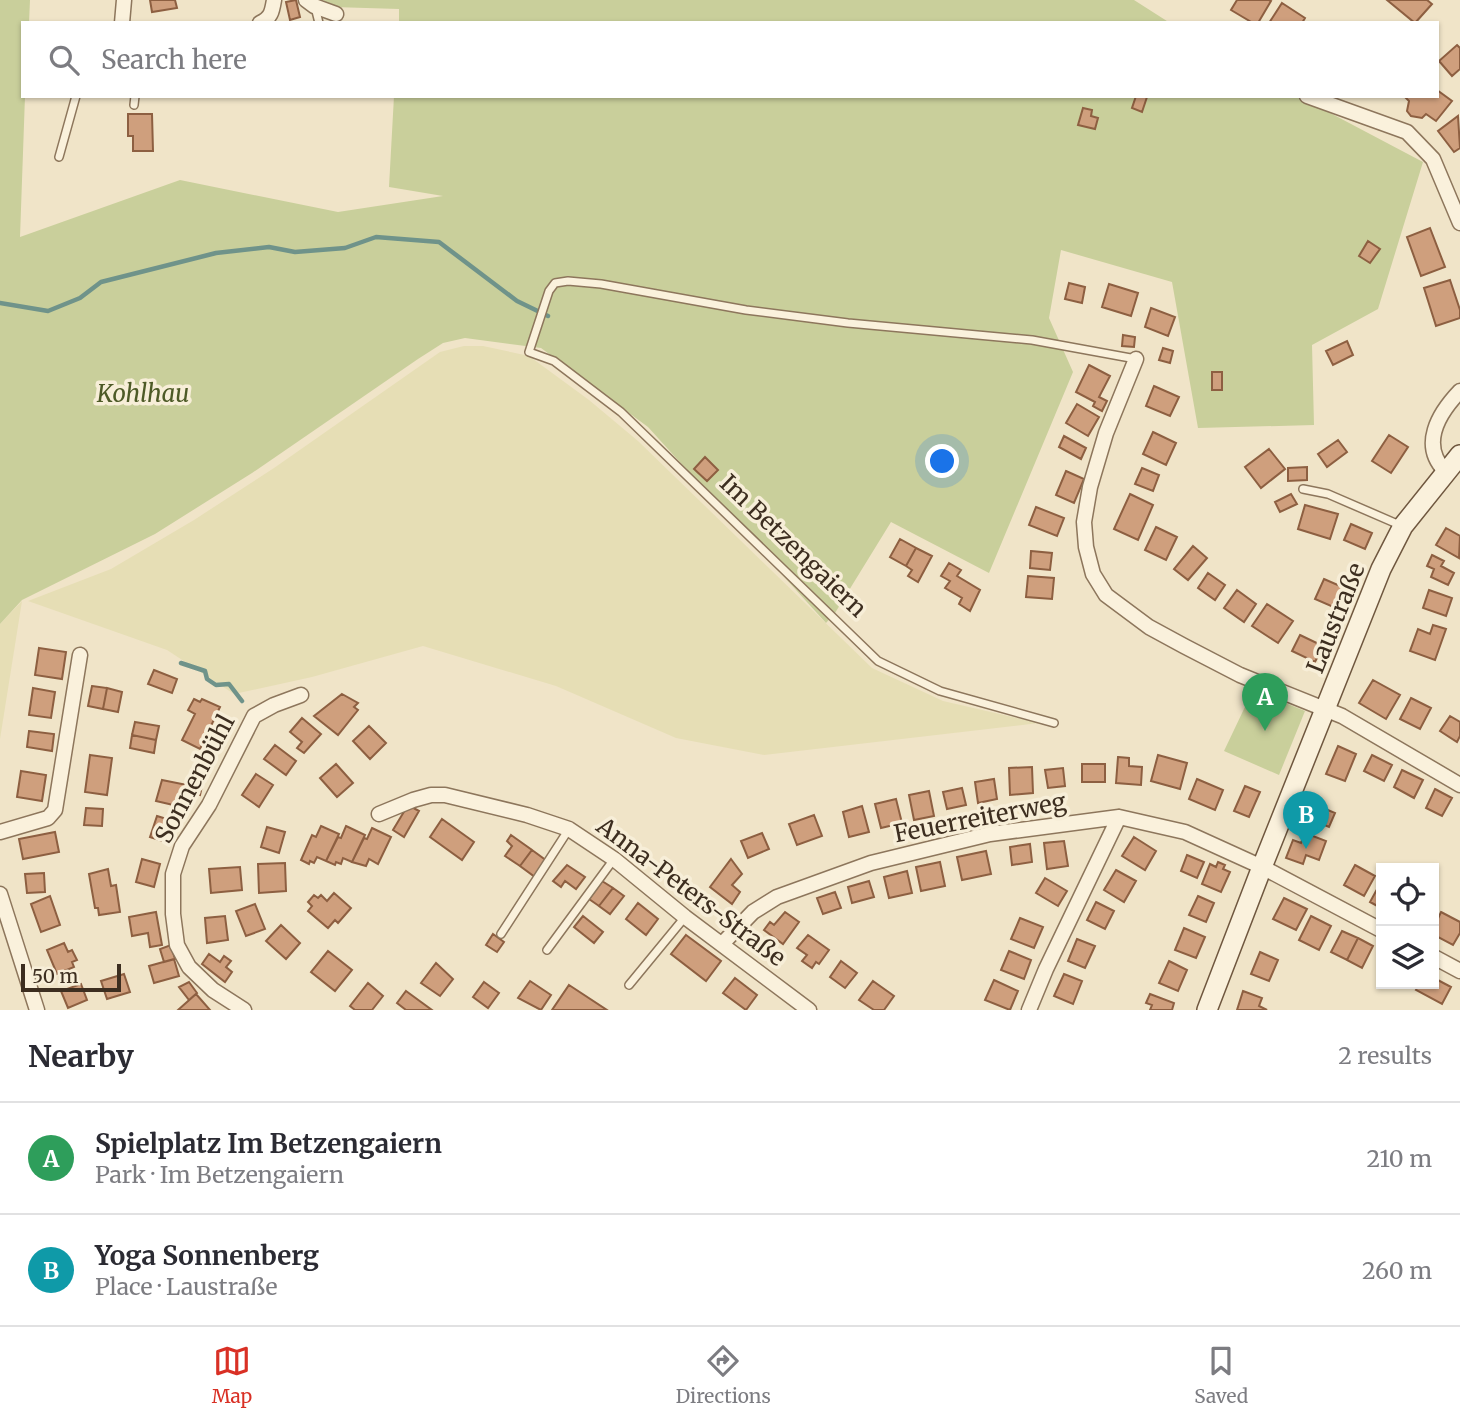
<!DOCTYPE html>
<meta charset="utf-8">
<style>
body{margin:0;font-family:Merriweather,serif;background:#f7f7f7;color:#2b2b33}
.controls{position:absolute;right:21px;bottom:21px;display:grid;overflow:hidden;border-radius:0px;box-shadow:0 2px 5px #0004}
.controls button{width:63px;height:63px;display:grid;place-items:center;padding:0;border:0;border-bottom:2px solid #e1e1e2;background:#fff;color:#2b2b33;font:35px sans-serif}
.scale{position:absolute;left:21px;bottom:18px;width:100px;box-sizing:border-box;padding-left:7px;border:4px solid #3d2e20;border-top:0;font-size:19px;line-height:24px;white-space:nowrap;color:#3d2e20;-webkit-text-stroke:5px #f7eed8;paint-order:stroke}
.you{position:absolute;left:943px;top:462px;width:24px;height:24px;margin:-18px;border:5px solid #fff;border-radius:50%;background:#1a73e8;box-shadow:0 0 0 10px #1a73e833}
.badge{display:grid;place-items:center;width:46px;height:46px;border-radius:50%;background:#d93025;color:#fff;font-size:23px;font-weight:700}
.pin{position:absolute;translate:-50% -58px;filter:drop-shadow(0 2px 4px #0008)}
.pin::after{content:'';position:absolute;top:37px;width:24px;height:21px;background:inherit;clip-path:polygon(0 0,100% 0,50% 100%)}
.list{margin:0;padding:0;list-style:none}
h2{display:flex;justify-content:space-between;align-items:center;height:91px;margin:0;padding:0 28px;font-size:30px}
h2 small{font-size:23px;font-weight:400;color:#7c7c81}
.list li{display:grid;grid-template-columns:46px 1fr auto;gap:21px;align-items:center;box-sizing:border-box;height:112px;padding:0 28px;border-top:2px solid #e1e1e2}
.list b{display:block;font-size:26px;white-space:nowrap}
.list p{margin:0;font-size:23px;white-space:nowrap;color:#7c7c81}
.list em{font-size:23px;font-style:normal;color:#7c7c81}
.icon{flex:none;width:38px;height:38px;fill:none;stroke:currentColor;stroke-width:2;stroke-linecap:round;stroke-linejoin:round}
.map{position:relative;flex:none;width:1460px;height:1010px;overflow:hidden}
.search{position:absolute;background:#fff;box-shadow:0 2px 5px #0004;left:21px;right:21px;top:21px;height:77px;display:flex;align-items:center;gap:18px;box-sizing:border-box;padding:0 24px;border-radius:0px;color:#7c7c81;font-size:26px}
.sheet{height:315px;background:#fff}
nav{display:flex;justify-content:space-around;align-items:center;box-sizing:border-box;height:98px;border-top:2px solid #e1e1e2;background:#fff;font-size:19px;color:#7c7c81}
nav a{display:grid;justify-items:center;gap:4px}
nav .on{color:#d93025}
.map>svg:first-child{display:block}
.farmland{fill:#e6deb5}
.green{fill:#c9cf9b}
.lines{fill:none;stroke-linecap:round;stroke-linejoin:round}
.stream{stroke:#6f938a;stroke-width:4.5}
.building{fill:#cf9f7d;stroke:#8d5f41;stroke-width:2}
.lane-casing{stroke:#8d765c;stroke-width:10}
.street-casing{stroke:#8d765c;stroke-width:17}
.secondary-casing{stroke:#6f573f;stroke-width:22}
.lane{stroke:#faf1dc;stroke-width:7}
.street{stroke:#faf1dc;stroke-width:14}
.secondary{stroke:#faf1dc;stroke-width:19}
.labels{text-anchor:middle;stroke-width:7;stroke-linejoin:round;paint-order:stroke}
.park-label{font-size:24px;font-style:italic;fill:#4d5a26;stroke:#f7eed8}
.street-label{font-size:24px;fill:#3d2e20;stroke:#f7eed8}
</style>
<div class="map">
<svg width="1460" height="1010" viewBox="0 0 1460 1010">
<rect width="100%" height="100%" fill="#f0e4c8"/>
<path class="farmland" d="M464,346H483L529,356L589,400L638,441L872,668L943,701L1039,723L764,755L676,738L556,686L423,646L312,677L234,694L167,650L28,601L111,569L194,520L274,468L440,352Z
M22,601L0,739V624Z"/>
<path class="green" d="M0,0H30L29,23H23V96H25L20,237L180,180L338,212L443,196L389,187L394,96H1298L1423,162L1378,309L1312,345L1314,425L1198,428L1172,282L1061,250L1049,318L1073,372L989,573L891,522L835,613L826,623L648,427L541,348L465,338L443,343L418,359L252,473L155,534L22,600L0,624Z
M323,0H1134L1170,23H399V9L333,7Z
M1253,690L1305,711L1279,775L1224,751Z"/>
<g class="lines">
<path class="stream" d="M0,303L48,311L80,298L101,282L216,253L269,247L295,252L345,248L376,237L439,242L517,301L548,316
M181,663L205,671L207,679L216,685L229,684L242,701"/>
</g>
<path class="building" d="M150,0H175L177,8L152,12Z
M296,0L300,17L290,20L286,2Z
M1237,0H1269L1271,1L1258,23H1253L1231,10Z
M1387,0H1427L1432,4L1415,23Z
M1282,3L1305,18L1302,23H1269Z
M1457,45L1460,48V69L1452,76L1439,61Z
M1437,90L1452,101L1436,121L1426,114L1422,118L1411,116L1407,111L1409,101L1404,96H1437Z
M1136,96L1147,97L1142,112L1132,108Z
M1083,108L1092,110L1091,116L1098,118L1095,129L1078,125Z
M128,114H152L153,151H133V136H128Z
M1458,116L1460,148L1454,152L1438,131Z
M1430,228L1445,267L1421,276L1407,237Z
M1368,241L1380,249L1370,263L1359,256Z
M1450,280L1460,310V318L1436,326L1424,288Z
M1069,283L1085,287L1082,303L1065,299Z
M1109,284L1138,293L1131,316L1102,307Z
M1151,308L1175,317L1168,336L1145,327Z
M1123,335L1135,337L1134,347L1122,346Z
M1347,341L1353,355L1333,365L1326,351Z
M1163,348L1173,351L1170,363L1159,360Z
M1089,365L1110,376L1099,397L1107,401L1102,411L1093,406L1095,402L1076,392Z
M1212,372H1222V390H1212Z
M1154,386L1179,397L1170,416L1146,406Z
M1077,404L1099,417L1088,436L1066,423Z
M1153,432L1176,443L1166,465L1143,454Z
M1389,435L1408,447L1391,473L1372,461Z
M1064,436L1086,448L1081,459L1059,447Z
M1338,440L1347,452L1327,467L1318,454Z
M1269,449L1285,469L1261,488L1245,467Z
M705,457L718,470L707,481L694,469Z
M1307,467V480L1288,481V468Z
M1142,468L1159,475L1153,491L1135,484Z
M1066,471L1084,479L1074,503L1056,495Z
M1130,494L1153,505L1138,540L1114,529Z
M1291,494L1297,504L1280,512L1275,502Z
M1305,505L1338,514L1330,539L1298,529Z
M1036,507L1064,518L1057,536L1029,525Z
M1351,524L1372,533L1365,549L1344,540Z
M1156,527L1177,537L1166,560L1145,550Z
M1446,528L1460,536L1459,558L1436,545Z
M900,539L916,548L906,566L890,557Z
M1193,546L1207,558L1188,580L1174,569Z
M916,548L932,556L918,582L908,576L912,570L906,566Z
M1031,551L1052,553L1050,570L1030,568Z
M1432,555L1444,561L1441,566L1454,573L1448,585L1431,577L1434,569L1427,566Z
M949,563L961,570L957,576L980,590L970,611L959,604L962,598L945,588L950,581L941,576Z
M1208,573L1225,585L1215,600L1198,588Z
M1028,576L1054,578L1052,599L1026,597Z
M1324,579L1347,589L1338,609L1315,599Z
M1237,590L1256,604L1244,622L1224,608Z
M1429,590L1452,598L1446,616L1423,608Z
M1267,604L1293,621L1278,643L1252,626Z
M1433,625L1446,629L1435,660L1410,651L1418,629L1430,634Z
M1300,635L1323,646L1315,662L1292,651Z
M39,648L66,652L62,679L35,675Z
M154,670L177,679L172,693L148,684Z
M1373,680L1400,695L1386,719L1359,703Z
M92,686L107,688L103,709L88,706Z
M33,688L55,692L51,718L29,715Z
M107,688L122,692L118,712L103,709Z
M342,694L358,703L354,707L358,710L338,735L314,716Z
M1411,698L1431,708L1420,729L1400,719Z
M194,699L200,702L202,699L220,707L200,749L182,740L195,714L188,710Z
M1450,716L1460,722V736L1457,742L1440,731Z
M302,718L321,734L304,753L297,748L302,742L290,732Z
M135,722L159,726L156,740L132,735Z
M369,726L386,743L370,759L353,741Z
M29,731L54,734L52,751L27,747Z
M132,735L156,740L154,753L130,748Z
M275,745L296,761L286,775L264,759Z
M1338,746L1356,754L1345,781L1326,774Z
M90,755L112,758L107,795L85,792Z
M1158,755L1187,763L1180,789L1151,781Z
M1372,755L1392,765L1384,781L1364,771Z
M1118,757L1129,758V766L1142,767L1141,785L1116,783Z
M198,759L210,764L203,782L189,778Z
M336,764L353,783L337,797L320,778Z
M1082,764H1105V782H1082Z
M1032,767L1033,793L1010,795L1009,768Z
M1063,768L1065,786L1048,788L1045,770Z
M1402,770L1423,780L1414,798L1394,787Z
M21,771L46,775L42,801L17,797Z
M256,774L273,785L259,807L242,795Z
M189,778L203,782L200,795L185,791Z
M994,779L997,799L978,803L975,782Z
M1197,779L1223,790L1215,810L1189,799Z
M162,780L187,785L182,807L156,801Z
M1245,786L1260,792L1249,817L1234,811Z
M962,788L966,805L947,809L943,792Z
M1435,789L1452,798L1442,816L1426,808Z
M929,791L934,816L914,820L909,795Z
M896,799L902,823L881,828L875,804Z
M408,805L419,811L404,837L393,830Z
M1316,805L1335,813L1329,827L1310,819Z
M862,806L869,832L849,837L843,812Z
M86,808L103,809L102,826L84,825Z
M814,815L822,836L797,845L789,824Z
M157,816L173,821L166,842L150,837Z
M442,819L474,842L462,860L430,837Z
M321,826L339,834L326,861L317,857L314,863L310,861L309,864L301,860L312,835L316,837Z
M346,826L365,835L352,862L343,858L341,864L336,862L335,865L326,861L338,837L341,838Z
M267,827L285,832L279,853L261,847Z
M372,828L391,837L378,864L369,859L366,866L352,862L364,838L367,839Z
M55,832L59,852L23,859L19,839Z
M762,833L769,849L748,858L741,841Z
M1305,833L1326,841L1319,860L1306,855L1303,864L1286,858L1293,840L1301,843Z
M511,835L532,850L520,866L505,856L512,846L507,841Z
M1134,837L1156,851L1145,870L1122,856Z
M1064,841L1068,866L1047,869L1044,843Z
M1030,844L1032,862L1012,865L1010,847Z
M532,850L547,861L535,877L520,866Z
M986,851L991,874L962,880L957,857Z
M1187,855L1204,862L1197,878L1181,871Z
M142,859L160,864L154,887L136,882Z
M731,859L742,874L732,885L740,892L732,904L710,887Z
M940,862L945,886L921,891L916,867Z
M1218,862L1225,865L1223,869L1230,872L1221,892L1202,884L1210,864L1216,867Z
M285,863L286,891L259,893L258,864Z
M567,865L585,877L576,889L565,881L561,887L553,881Z
M1355,865L1375,876L1364,896L1344,885Z
M240,867L242,890L211,893L209,869Z
M108,869L111,886L116,885L120,912L99,915L98,908H95L89,874Z
M1116,870L1136,881L1124,902L1104,890Z
M907,871L912,893L889,898L884,877Z
M44,873L45,892L27,893L25,874Z
M1045,878L1067,891L1058,906L1036,893Z
M602,881L613,888L599,906L589,899Z
M869,881L874,897L852,903L848,887Z
M1381,882V908L1370,902Z
M613,888L624,896L610,914L599,906Z
M835,892L841,908L823,914L817,898Z
M334,893L351,908L338,923L335,920L328,928L308,911L312,906L308,902L314,895L318,898L321,895L327,901Z
M50,896L60,925L41,932L31,904Z
M1198,896L1214,903L1206,922L1189,915Z
M1284,898L1307,909L1296,930L1273,919Z
M1096,902L1114,911L1105,929L1087,920Z
M638,903L658,919L646,935L626,919Z
M255,904L265,929L246,936L236,911Z
M156,912L162,945L150,947L148,933L132,936L129,917Z
M785,912L799,922L783,944L764,930L770,922L774,925Z
M1441,912L1460,922V933L1453,945L1434,935V927Z
M225,916L228,940L207,943L205,918Z
M583,916L603,932L594,943L574,927Z
M1311,916L1331,926L1319,950L1299,940Z
M1020,918L1043,927L1034,948L1011,939Z
M281,925L300,943L286,959L266,941Z
M1184,928L1205,937L1196,958L1175,950Z
M1342,931L1358,938L1347,960L1331,952Z
M493,934L504,942L497,952L486,945Z
M686,935L721,961L706,981L671,954Z
M808,935L829,950L819,964L816,962L812,968L802,961L807,955L797,948Z
M1358,938L1373,946L1362,968L1347,960Z
M1077,939L1095,946L1085,968L1068,961Z
M64,943L68,952L72,950L77,960L72,962L74,967L57,974L47,950Z
M171,945L175,959L164,962L160,949Z
M328,951L352,970L335,991L311,972Z
M1009,951L1031,960L1024,979L1001,970Z
M1260,952L1278,960L1269,981L1251,974Z
M209,954L220,962L224,956L231,961L226,967L232,972L225,982L202,964Z
M174,959L179,976L154,983L149,966Z
M841,961L857,973L845,988L830,977Z
M1169,961L1187,970L1178,991L1159,983Z
M436,963L453,979L440,996L421,983Z
M124,974L130,992L107,999L101,981Z
M1064,974L1082,981L1073,1004L1054,996Z
M735,978L757,995L746,1010L723,993Z
M1434,978L1451,987L1442,1004L1416,990L1420,984H1434Z
M994,980L1018,991L1010,1010L985,1000Z
M530,981L551,995L541,1010L518,998Z
M873,981L894,996L884,1010H874L859,1000Z
M189,982L197,993L189,1000L179,987Z
M484,982L499,993L488,1008L473,997Z
M368,983L383,996L372,1010H355L350,1006Z
M81,984L87,1000L68,1008L61,991Z
M569,985L607,1010H552Z
M406,991L432,1010H406L397,1003Z
M1243,991L1262,998L1259,1006L1267,1010H1237Z
M196,994L210,1010H178Z
M1150,994L1174,1003L1172,1010H1150L1152,1005L1146,1003Z"/>
<g class="lines">
<g class="lane-casing">
<path id="lane" d="M315,7L319,23
M134,105L135,96
M59,157L76,96
M1303,489L1328,494L1402,526
M1054,723L940,691L878,661L621,412L554,361L529,352L549,291L555,283L568,281L601,284L746,310L848,323L1032,340L1136,359
M501,934L569,829
M547,950L614,859
M629,985L685,917"/>
</g>
<g class="street-casing">
<path id="street" d="M306,0L314,6L336,14
M122,23L124,0
M260,23C271,18 272,12 274,0
M1307,96L1407,132L1433,159L1460,223
M1136,359L1106,433L1090,487L1084,522L1086,547L1093,574L1106,595L1149,627L1184,646L1240,675L1342,716L1460,785
M1445,471C1420,445 1438,414 1460,391
M379,814L413,800L431,795H445L527,815L569,829L614,859L685,917L809,1010
M0,832L48,818L55,810L80,655
M0,894L37,1010
M722,944L753,912L777,897L871,863L990,834L1119,817L1185,832L1262,867L1381,930
M1434,957L1460,971
M244,1010L213,990L189,967L177,945L173,914V874L182,846L209,805L254,716L274,705L301,695
M1029,1010L1046,969L1119,817"/>
</g>
<g class="secondary-casing">
<path id="secondary" d="M1207,1010L1262,867L1381,569L1403,526L1460,455"/>
</g>
<use href="#lane" class="lane"/>
<use href="#street" class="street"/>
<use href="#secondary" class="secondary"/>
</g>
<g class="labels">
<g class="park-label">
<text x="143" y="402">Kohlhau</text>
</g>
<g class="street-label">
<text transform="translate(793 546) rotate(44)" y="8">Im Betzengaiern</text>
<text transform="translate(1336 618) rotate(-68)" y="8">Laustraße</text>
<text transform="translate(195 779) rotate(-62)" y="8">Sonnenbühl</text>
<text transform="translate(980 818) rotate(-11)" y="8">Feuerreiterweg</text>
<text transform="translate(691 892) rotate(37)" y="8">Anna-Peters-Straße</text>
</g>
</g>
</svg>
<div class="controls">
<button><svg class="icon" aria-label="locate" viewBox="0 0 24 24"><circle cx="12" cy="12" r="6"/><path d="M12 2v4M12 18v4M2 12h4M18 12h4"/></svg></button>
<button><svg class="icon" aria-label="layers" viewBox="0 0 24 24"><path d="M12 4l9 5-9 5-9-5zM3 14l9 5 9-5"/></svg></button>
</div>
<div class="scale">50 m</div>
<div class="you"></div>
<div class="pin badge" style="left:1265px;top:731px;background:#2e9e5b">A</div>
<div class="pin badge" style="left:1306px;top:849px;background:#0f9aa8">B</div>
<div class="search"><svg class="icon" aria-label="search" viewBox="0 0 24 24"><circle cx="10" cy="10" r="6"/><path d="M15 15l6 6"/></svg>Search here</div>
</div>
<section class="sheet">
<h2>Nearby<small>2 results</small></h2>
<ul class="list">
<li><span class="badge" style="background:#2e9e5b">A</span><div><b>Spielplatz Im Betzengaiern</b><p>Park · Im Betzengaiern</p></div><em>210 m</em></li>
<li><span class="badge" style="background:#0f9aa8">B</span><div><b>Yoga Sonnenberg</b><p>Place · Laustraße</p></div><em>260 m</em></li>
</ul>
</section>
<nav>
<a class="on"><svg class="icon" aria-label="map" viewBox="0 0 24 24"><path d="M3 6l6-2 6 2 6-2v14l-6 2-6-2-6 2zM9 4v14M15 6v14"/></svg>Map</a>
<a><svg class="icon" aria-label="directions" viewBox="0 0 24 24"><path d="M12 3l9 9-9 9-9-9zM9 14v-3h6M13 9l2 2-2 2"/></svg>Directions</a>
<a><svg class="icon" aria-label="saved" viewBox="0 0 24 24"><path d="M7 4h10v16l-5-4-5 4z"/></svg>Saved</a>
</nav>
